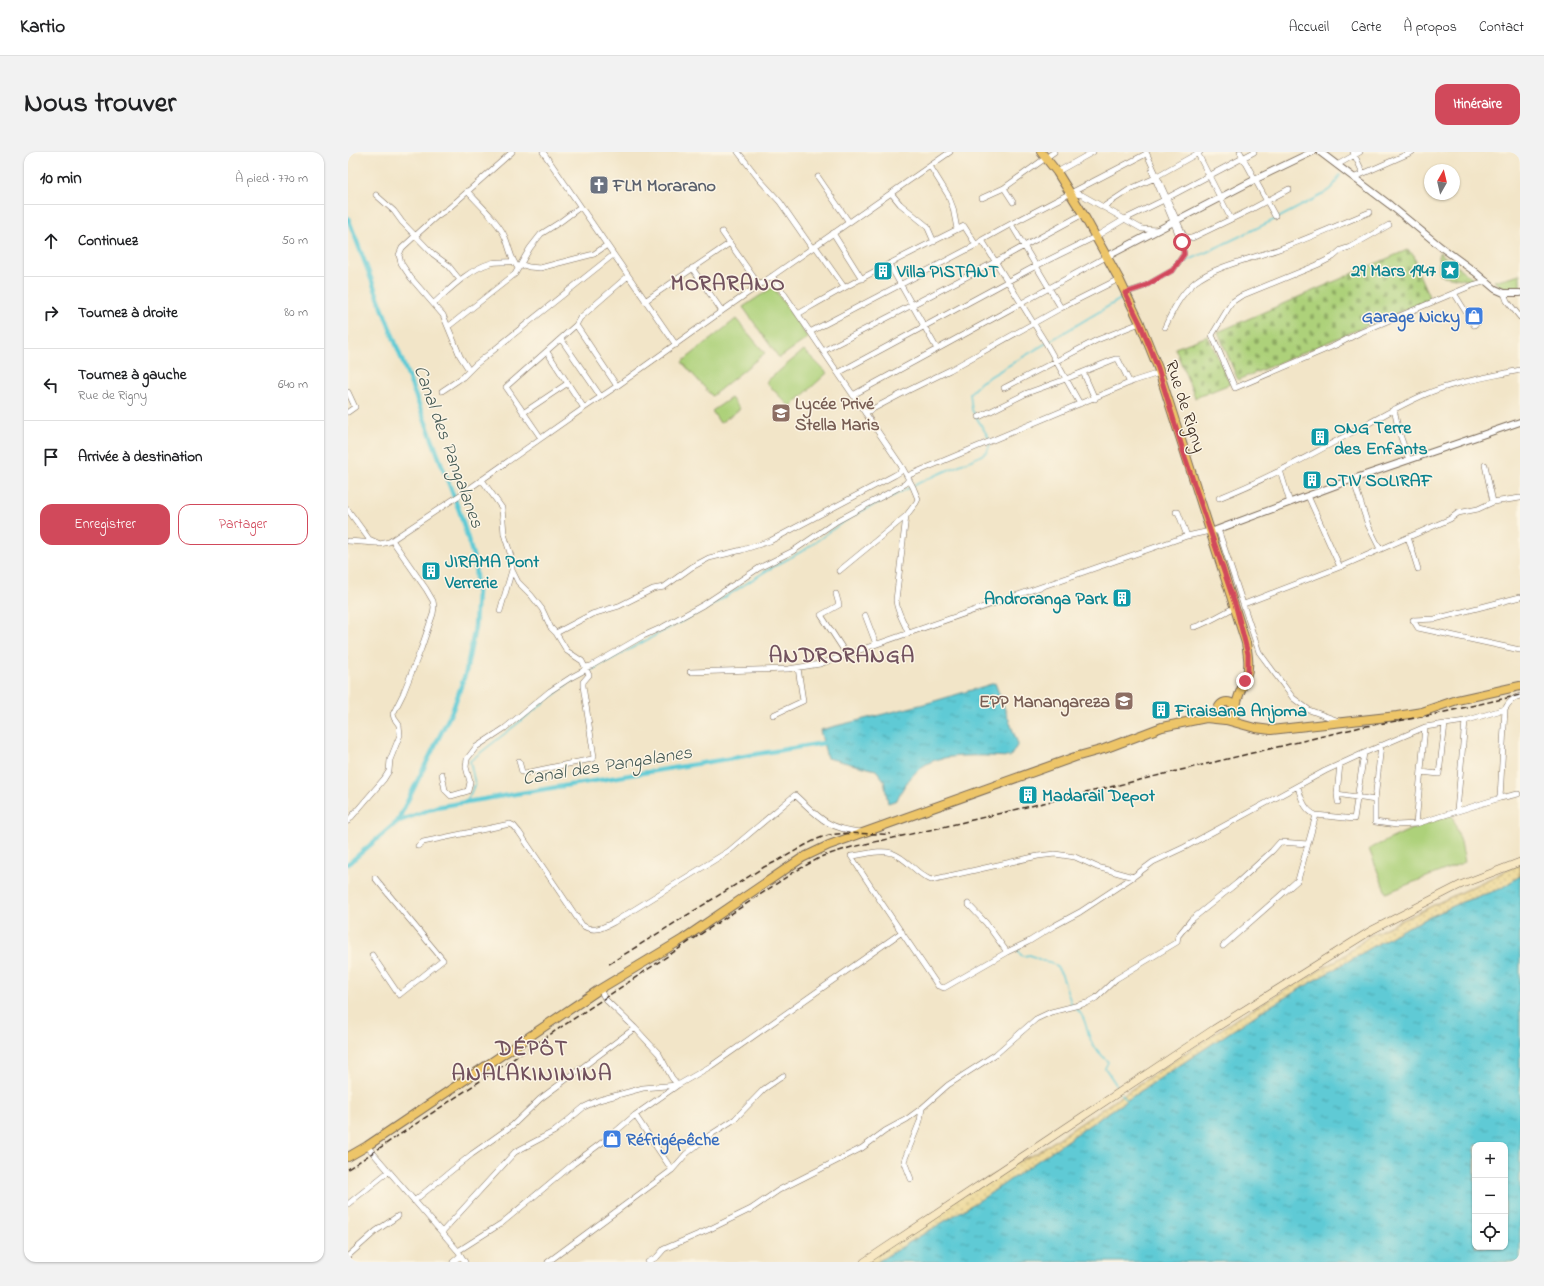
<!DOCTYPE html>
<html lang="fr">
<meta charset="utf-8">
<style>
body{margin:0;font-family:"Indie Flower",sans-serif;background:#f2f2f2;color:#202124}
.controls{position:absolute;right:12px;bottom:12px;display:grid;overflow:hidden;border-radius:8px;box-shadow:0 1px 3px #0004}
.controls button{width:36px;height:36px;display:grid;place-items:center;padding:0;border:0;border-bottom:1px solid #e0e0e0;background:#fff;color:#202124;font:20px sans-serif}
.compass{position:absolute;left:1076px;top:12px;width:36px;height:36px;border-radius:50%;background:#fff;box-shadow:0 1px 3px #0004;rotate:8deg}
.stop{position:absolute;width:12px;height:12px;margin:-9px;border:3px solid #d1495b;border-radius:50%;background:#fff}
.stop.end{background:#d1495b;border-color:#fff;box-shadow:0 1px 4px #0008}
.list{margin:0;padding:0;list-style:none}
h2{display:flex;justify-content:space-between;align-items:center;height:52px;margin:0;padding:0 16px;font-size:17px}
h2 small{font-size:13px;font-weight:400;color:#757577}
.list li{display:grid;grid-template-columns:26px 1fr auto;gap:12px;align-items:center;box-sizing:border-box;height:72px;padding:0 16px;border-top:1px solid #e0e0e0}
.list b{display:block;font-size:15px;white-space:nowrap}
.list p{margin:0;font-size:13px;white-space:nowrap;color:#757577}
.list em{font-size:13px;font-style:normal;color:#757577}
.actions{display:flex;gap:8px;padding:12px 16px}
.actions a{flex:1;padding:9px 0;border:1px solid #d1495b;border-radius:12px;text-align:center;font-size:14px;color:#d1495b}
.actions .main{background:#d1495b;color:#fff}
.icon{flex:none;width:22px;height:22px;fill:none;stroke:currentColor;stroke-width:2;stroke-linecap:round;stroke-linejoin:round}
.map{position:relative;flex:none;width:1172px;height:1110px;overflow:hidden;border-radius:12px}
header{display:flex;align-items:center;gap:24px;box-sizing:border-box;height:56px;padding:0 20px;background:#fff;border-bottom:1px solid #e0e0e0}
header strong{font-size:19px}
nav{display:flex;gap:22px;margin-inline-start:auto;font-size:14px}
.intro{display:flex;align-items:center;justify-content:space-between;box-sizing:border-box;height:96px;padding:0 24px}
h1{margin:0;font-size:28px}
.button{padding:10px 18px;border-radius:12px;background:#d1495b;color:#fff;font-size:14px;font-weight:700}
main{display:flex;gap:24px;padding:0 24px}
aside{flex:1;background:#fff;border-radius:12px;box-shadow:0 1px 3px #0004}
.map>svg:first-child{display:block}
.green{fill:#add17a;stroke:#747e4c}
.sand{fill:url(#sand-dots);stroke:#94825e}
.cemetery{fill:url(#cemetery-stones);stroke:#747e4c}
.garden{fill:url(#garden-furrows);stroke:#747e4c}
.water{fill:url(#water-ripples);stroke:#4c7a7a;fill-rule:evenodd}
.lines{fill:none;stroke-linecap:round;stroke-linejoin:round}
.stream{stroke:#5ecad5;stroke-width:1.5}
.canal{stroke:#5ecad5;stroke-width:4.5}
.minor-casing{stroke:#7b6b5a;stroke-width:6}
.tertiary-casing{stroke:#7b6b5a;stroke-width:8}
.secondary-casing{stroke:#7b6b5a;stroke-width:8}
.primary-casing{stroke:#7b6b5a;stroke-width:10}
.minor{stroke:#fff;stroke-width:5}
.tertiary{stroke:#fff;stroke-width:6}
.secondary{stroke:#f8e8c3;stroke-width:7}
.primary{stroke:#edc569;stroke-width:8}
.rail{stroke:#3b2a1e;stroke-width:1.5;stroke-dasharray:6 3;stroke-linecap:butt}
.route{stroke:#d1495b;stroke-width:5}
.labels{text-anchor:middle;stroke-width:3;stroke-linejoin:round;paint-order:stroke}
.worship-label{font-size:18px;font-weight:bold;fill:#5b616d;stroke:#fcf5e5;text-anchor:start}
.culture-label{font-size:18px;font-weight:bold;fill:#0d838f;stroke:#fcf5e5;text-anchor:start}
.shop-label{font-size:18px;font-weight:bold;fill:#366cbe;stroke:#fcf5e5;text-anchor:end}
.education-label{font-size:18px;font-weight:bold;fill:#785e54;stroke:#fcf5e5;text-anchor:start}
.street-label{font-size:18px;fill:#3b2a1e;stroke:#fcf5e5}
.water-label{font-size:19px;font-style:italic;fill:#465a55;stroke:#fcf5e5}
.district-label{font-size:22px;font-weight:bold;letter-spacing:1px;fill:#72525e;stroke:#fcf5e5}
</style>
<header>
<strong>Kartio</strong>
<nav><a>Accueil</a><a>Carte</a><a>À propos</a><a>Contact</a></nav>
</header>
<div class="intro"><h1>Nous trouver</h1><a class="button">Itinéraire</a></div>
<main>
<aside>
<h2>10 min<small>À pied · 770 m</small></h2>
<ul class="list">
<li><svg class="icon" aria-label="ahead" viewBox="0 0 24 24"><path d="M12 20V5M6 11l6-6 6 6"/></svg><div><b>Continuez</b></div><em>50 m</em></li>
<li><svg class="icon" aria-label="right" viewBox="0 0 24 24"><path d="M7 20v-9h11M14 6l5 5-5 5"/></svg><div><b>Tournez à droite</b></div><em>80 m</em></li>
<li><svg class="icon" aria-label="left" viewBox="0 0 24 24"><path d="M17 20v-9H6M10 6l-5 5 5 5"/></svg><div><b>Tournez à gauche</b><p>Rue de Rigny</p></div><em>640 m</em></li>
<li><svg class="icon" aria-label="arrive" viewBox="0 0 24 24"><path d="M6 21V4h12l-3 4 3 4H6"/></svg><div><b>Arrivée à destination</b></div></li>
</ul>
<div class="actions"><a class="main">Enregistrer</a><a>Partager</a></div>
</aside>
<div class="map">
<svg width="1172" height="1110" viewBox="0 0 1172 1110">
<defs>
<pattern id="sand-dots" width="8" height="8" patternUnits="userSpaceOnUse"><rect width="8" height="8" fill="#eeda9e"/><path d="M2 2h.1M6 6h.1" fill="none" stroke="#cdbb88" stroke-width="1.8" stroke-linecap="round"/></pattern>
<pattern id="cemetery-stones" width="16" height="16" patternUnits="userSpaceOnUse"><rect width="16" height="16" fill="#add17a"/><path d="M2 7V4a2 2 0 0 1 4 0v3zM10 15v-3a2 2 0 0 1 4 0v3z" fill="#8eaa63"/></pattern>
<pattern id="garden-furrows" width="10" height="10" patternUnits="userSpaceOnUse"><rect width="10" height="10" fill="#add17a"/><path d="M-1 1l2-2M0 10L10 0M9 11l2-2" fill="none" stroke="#8eaa63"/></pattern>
<pattern id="water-ripples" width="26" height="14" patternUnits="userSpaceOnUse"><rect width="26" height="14" fill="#5ecad5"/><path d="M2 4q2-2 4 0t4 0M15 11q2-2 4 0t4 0" fill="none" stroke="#4fa4ac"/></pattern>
</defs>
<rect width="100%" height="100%" fill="#fcf5e5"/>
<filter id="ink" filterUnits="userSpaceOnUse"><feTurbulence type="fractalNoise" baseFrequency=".025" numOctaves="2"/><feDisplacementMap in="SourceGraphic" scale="8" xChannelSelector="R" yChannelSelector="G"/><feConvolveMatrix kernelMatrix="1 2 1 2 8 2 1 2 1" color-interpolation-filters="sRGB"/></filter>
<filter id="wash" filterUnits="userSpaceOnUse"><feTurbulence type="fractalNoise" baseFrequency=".012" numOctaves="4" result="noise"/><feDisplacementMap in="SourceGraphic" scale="16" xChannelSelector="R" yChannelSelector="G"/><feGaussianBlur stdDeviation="0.9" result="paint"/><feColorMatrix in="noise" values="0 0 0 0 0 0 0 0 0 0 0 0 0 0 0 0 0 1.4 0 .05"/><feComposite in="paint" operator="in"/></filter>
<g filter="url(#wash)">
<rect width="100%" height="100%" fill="#f2e5c8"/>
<path class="green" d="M1172,122V138C1161,138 1154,137 1146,129Z
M425,135L460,186L431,206L395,155Z
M388,167L417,201L364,244L334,210Z
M456,198L479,221L442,255L418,230Z
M383,246L392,257L372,271L364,259Z
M1104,663L1113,690L1117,710L1038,741L1021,697L1070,674Z"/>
<path class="sand" d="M1172,712V724L1152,737L1114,750L1054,778L914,859L749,968L637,1045L529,1110H510L659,1014L689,1001L891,865L996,804L1021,784Z"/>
<path class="cemetery" d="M1059,98L1066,103L1071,122L1082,147L890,228L870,180Z
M860,184L882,232L847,246L827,196Z"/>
<path class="garden" d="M1091,100L1125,127L1124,129L1091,123Z"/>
<path class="water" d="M647,531L670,592L662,605C641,604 611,602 591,607C572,611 556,631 549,648L540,651L536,628L528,618L479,606L472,578L580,551Z
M1172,724V1110H529L637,1045L749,968L914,859L1054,778L1114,750L1152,737ZM1127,993H1157V1095H1127Z"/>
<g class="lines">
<path class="stream" d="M832,112L859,100L932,65L974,43L984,36L992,23
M642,288L624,258L622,241L633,230L776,145
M241,519L366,452L418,419L458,397L492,372L510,361L577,328L630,305L639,300L642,292
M118,651L127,632L122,609L222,530L238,521
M670,798L673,803L676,804L682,803L695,809L702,810L708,814L714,823L724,854
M727,856C739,864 738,882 745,893C749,899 756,905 760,910L757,916L771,937
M774,942L779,949"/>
<path class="canal" d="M0,66L112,361L127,410L129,440L127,475L118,520L105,557L49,670
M0,712L49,670L88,655L476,591"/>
</g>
</g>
<g filter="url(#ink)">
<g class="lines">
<g class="minor-casing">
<path id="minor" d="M195,0L328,193
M390,0L411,27L432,50L464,96
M798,0L835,82L838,85L844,86L900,59L941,37
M849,0L883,67
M892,0L927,64
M1005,0L1015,21
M989,13L1012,0
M582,14L600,43L605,56L609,77
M709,20L745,0
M809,24L852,0
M470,25L501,70
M1005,26L1064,0
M656,36L665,50
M119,39C130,51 151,70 157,85C162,96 162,106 170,116L175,113L181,115L192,116L211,111L246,102L259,93
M543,41L552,52L579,74L586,90
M722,41L734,43L794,77L810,78
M28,43L46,59L54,70L85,102L100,113L112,128
M634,46L656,36L706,0
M819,46L906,0
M755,55L782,37L807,26
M663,72L713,156
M1041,73L1002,95L993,98L985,105L969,113L893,144L884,150L864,183L887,236L988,193L1011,181L1125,133L1139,129
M374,80L411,133
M485,81L514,127
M634,88L699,193L732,252
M467,94L496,135
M541,112L589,197
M344,116L374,159
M424,124L554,315L565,335L570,347L568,351L558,364L548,448C549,461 556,469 560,481
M777,141L795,135L825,118L836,102L834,91L804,19
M1106,141L1126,173L1129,171
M1156,141L1159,149L1172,165
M297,149L382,91
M86,151C103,136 120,118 143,111C150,109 158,111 165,109
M450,162C504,130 560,102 616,74L628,93
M228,173L232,166L280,124
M101,174L167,122L182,96L193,82L212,70L232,55
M817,175C825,158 832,143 847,130C867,114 906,106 931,97C962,86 992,72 1022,60
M462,180L628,93L634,88L663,72L796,3
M213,187L253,245
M475,199L647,110L735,62
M199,200L236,256
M121,218L112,204L95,163L63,126L53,111L51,103L54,96L67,84L89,64L101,56L164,0
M735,220L747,247
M490,221L688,114L747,85L777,67L816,48
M656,236L749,188L792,171
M94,239L115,225L127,213L265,103
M0,240L7,255L0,260
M505,243L758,105
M1046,257L1051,280L1061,308
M175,261L220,231
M517,261L559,239L602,218L713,156L771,127
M631,265L679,241L718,227L767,207H770L782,231
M193,286L158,235L228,173L269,234
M1137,313L1145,350
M932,318L942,351
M559,324L786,229L811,221
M1005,327L1020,373L1032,397
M134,328L154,356L156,382L163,404L164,418L170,430L183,443L194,457L203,476L208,481L219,499L234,509L241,523L235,530V534L246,605L244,607L177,621L174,620L171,609
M960,344L992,415
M871,346C924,325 974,297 1023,270C1041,260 1059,250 1078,242C1107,230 1141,225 1172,218
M0,358L21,387L32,392L41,390L115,341L236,256L269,234L374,159L602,0
M828,360H830L839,384
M865,378L871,380L911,500L945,546L961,558L991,569
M1060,385L1070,417
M0,389L27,391
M491,419L558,364
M488,442L491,453L473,463L499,503
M896,452L992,415L1102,367L1110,361L1130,357L1145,350L1172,346
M152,459L164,418
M517,463L528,492
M1065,468L1070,476L1172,498
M1065,468L1087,467L1172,445
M846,475C854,474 878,460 887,455
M208,481L244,462L271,454L305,437L316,435L344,415L361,406L394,398L422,389L547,323L552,320L554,315
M342,520L440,517L472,512L839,384L862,379
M425,563L455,549L450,516
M1033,593L1027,648V670L1049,673L1068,672L1152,646L1170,642
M1073,620L1091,622L1097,572
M94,622L97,638L103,644L120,639L122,630L118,615L119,607L128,595L157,576L202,539L222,526L235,519L238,515L243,514L295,484L315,475L355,453L411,416L445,399L489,369L557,332L561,327
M989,642L1027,648
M1152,646L1157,557
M990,650L989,642L992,612
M1109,659L1117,569
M968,663L1006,667L1016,601
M0,669L36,627L41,619L42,608L52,583L51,573L46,566L45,562L55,542L73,497L85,462L86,455L85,449L78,437L44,388
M1068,672L1077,575
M70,694L75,690L162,672L166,674L171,680L234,773C245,781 255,776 266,770L381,699L447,643C471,665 479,677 513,680
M785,725L749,715L727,705L707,702L690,704L583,728C568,722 559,706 544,701C531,697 516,703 503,704C531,748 561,791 590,834L596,836L659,800L680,790L706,774L732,760L785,725L805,710L837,695L977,619L1016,601L1077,575L1117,569L1157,557C1160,551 1166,545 1172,544
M620,752L638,771L659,800
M875,794L950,728L960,692
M24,803L51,843L95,808L27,726
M252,837L257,847L287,876L311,902L324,926L330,933
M287,963L324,1018
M19,994L110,1099L154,1071L225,1012L260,986L287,963L330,933L363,914L554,780
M563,1027L556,1009L572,969L574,956
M66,1049L124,1002L165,973L192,947L287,876
M0,1052L40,1020
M94,1080L167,1000L207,979L236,955L251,948L295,936L329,933
M110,1099L117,1110
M0,1104L28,1079L50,1064
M105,1110L112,1104
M200,1110L324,1018L338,1002L362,983L387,967L416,937L435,924
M300,1110L309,1105L316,1097L360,1078L403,1057L431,1038L514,996L537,979L559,967L574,956L600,933L648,902L688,867L703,860L739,851L748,846L768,827L829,790L830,784L843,768L889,731L924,699L932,690L960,692L968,663C957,659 952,644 950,634"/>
</g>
<g class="tertiary-casing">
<path id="tertiary" d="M972,0L1042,53L1093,95L1127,120L1147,137L1156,141H1172
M758,105L908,27L964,0
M868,378L1005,327L1172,270"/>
</g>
<g class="secondary-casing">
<path id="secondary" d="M516,1110L866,877L1024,778L1112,733L1172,710"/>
</g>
<g class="primary-casing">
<path id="primary" d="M693,0L709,20L735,62L771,127L792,171L810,216L898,491C900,503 902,515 898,526C894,537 888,545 888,557
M870 559a9 9 0 1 1 18 0a9 9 0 1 1-18 0Z
M878,568L907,576L923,578L1049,564L1074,560L1109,548L1172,534
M0,1005L19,994L252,837L335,787L454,706L481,693L727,605L756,597L814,575L858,566L877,568"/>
</g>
<use href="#minor" class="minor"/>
<use href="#tertiary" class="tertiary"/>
<use href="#secondary" class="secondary"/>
<use href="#primary" class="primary"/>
<path class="rail" d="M261,812L416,715C436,707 453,694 472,686C489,678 523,683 543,682
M0,1017L446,720L475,704L504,695L595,675L1013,575L1079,564L1172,543"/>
</g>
</g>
<g class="lines" filter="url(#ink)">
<path class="route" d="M834,90L836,102L825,118L795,135L777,141L792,171L810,216L837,305L888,455L900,502V519L897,529"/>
</g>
<defs>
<g id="church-square" transform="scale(1)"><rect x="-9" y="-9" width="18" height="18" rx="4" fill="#6b7280" stroke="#fcf5e5"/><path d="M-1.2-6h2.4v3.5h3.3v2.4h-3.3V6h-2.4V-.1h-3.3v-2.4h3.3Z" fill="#fff"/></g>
<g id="sight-square" transform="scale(1)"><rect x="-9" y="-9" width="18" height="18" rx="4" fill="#0f9aa8" stroke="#fcf5e5"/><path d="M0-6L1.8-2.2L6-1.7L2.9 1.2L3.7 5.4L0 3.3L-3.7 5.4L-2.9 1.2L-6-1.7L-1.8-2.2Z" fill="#fff"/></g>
<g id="building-square" transform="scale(1)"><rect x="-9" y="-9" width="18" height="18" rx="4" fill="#0f9aa8" stroke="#fcf5e5"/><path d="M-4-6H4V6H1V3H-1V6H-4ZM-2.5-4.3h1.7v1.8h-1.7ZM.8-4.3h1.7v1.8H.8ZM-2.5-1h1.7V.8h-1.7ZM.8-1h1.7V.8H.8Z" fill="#fff"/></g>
<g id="shop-square" transform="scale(1)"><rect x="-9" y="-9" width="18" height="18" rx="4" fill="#3f7fe0" stroke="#fcf5e5"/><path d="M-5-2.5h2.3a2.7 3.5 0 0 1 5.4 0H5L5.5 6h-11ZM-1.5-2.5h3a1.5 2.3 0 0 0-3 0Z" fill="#fff"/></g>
<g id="school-square" transform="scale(1)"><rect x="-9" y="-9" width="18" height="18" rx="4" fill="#8d6e63" stroke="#fcf5e5"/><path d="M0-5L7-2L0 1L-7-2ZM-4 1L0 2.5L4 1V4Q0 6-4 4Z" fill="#fff"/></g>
</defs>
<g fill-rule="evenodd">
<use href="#church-square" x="251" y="33"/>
<use href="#sight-square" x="1102" y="118"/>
<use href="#building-square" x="535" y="119"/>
<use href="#shop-square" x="1126" y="164"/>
<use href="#school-square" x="433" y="261"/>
<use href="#building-square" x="972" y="285"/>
<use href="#building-square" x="964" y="328"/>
<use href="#building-square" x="83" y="419"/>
<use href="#building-square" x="774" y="446"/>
<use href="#school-square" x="776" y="549"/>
<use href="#building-square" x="813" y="558"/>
<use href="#building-square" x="680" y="643"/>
<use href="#shop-square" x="264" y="987"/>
</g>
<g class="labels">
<g class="worship-label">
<text x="265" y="39">FLM Morarano</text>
</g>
<g class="culture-label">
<text x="1088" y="124" text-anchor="end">29 Mars 1947</text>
<text x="549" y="125">Villa PISTANT</text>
<text x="986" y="281">ONG Terre<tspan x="986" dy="21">des Enfants</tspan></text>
<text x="978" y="334">OTIV SOLIRAF</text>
<text x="97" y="415">JIRAMA Pont<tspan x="97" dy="21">Verrerie</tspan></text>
<text x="760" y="452" text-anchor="end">Androranga Park</text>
<text x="827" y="564">Firaisana Anjoma</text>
<text x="694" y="649">Madarail Depot</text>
</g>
<g class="shop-label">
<text x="1112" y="170">Garage Nicky</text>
<text x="278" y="993" text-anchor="start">Réfrigépêche</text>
</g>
<g class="education-label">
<text x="447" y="257">Lycée Privé<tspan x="447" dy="21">Stella Maris</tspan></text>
<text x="762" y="555" text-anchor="end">EPP Manangareza</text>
</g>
<g class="street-label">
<text transform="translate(838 254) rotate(72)" y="6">Rue de Rigny</text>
</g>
<g class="water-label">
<text transform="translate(102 294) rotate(70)" y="7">Canal des Pangalanes</text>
<text transform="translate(259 612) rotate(-9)" y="7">Canal des Pangalanes</text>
</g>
<g class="district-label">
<text x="380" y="138">MORARANO</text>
<text x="494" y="510">ANDRORANGA</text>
<text x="184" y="903">DÉPÔT<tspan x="184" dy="25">ANALAKINININA</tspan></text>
</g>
</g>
</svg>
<div class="controls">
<button>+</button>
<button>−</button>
<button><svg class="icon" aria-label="locate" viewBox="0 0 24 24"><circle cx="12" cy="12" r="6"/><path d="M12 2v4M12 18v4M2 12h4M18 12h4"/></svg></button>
</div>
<svg class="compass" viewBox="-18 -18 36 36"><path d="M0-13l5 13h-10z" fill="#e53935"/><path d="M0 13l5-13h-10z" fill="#757577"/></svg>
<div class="stop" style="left:834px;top:90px"></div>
<div class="stop end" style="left:897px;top:529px"></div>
</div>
</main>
